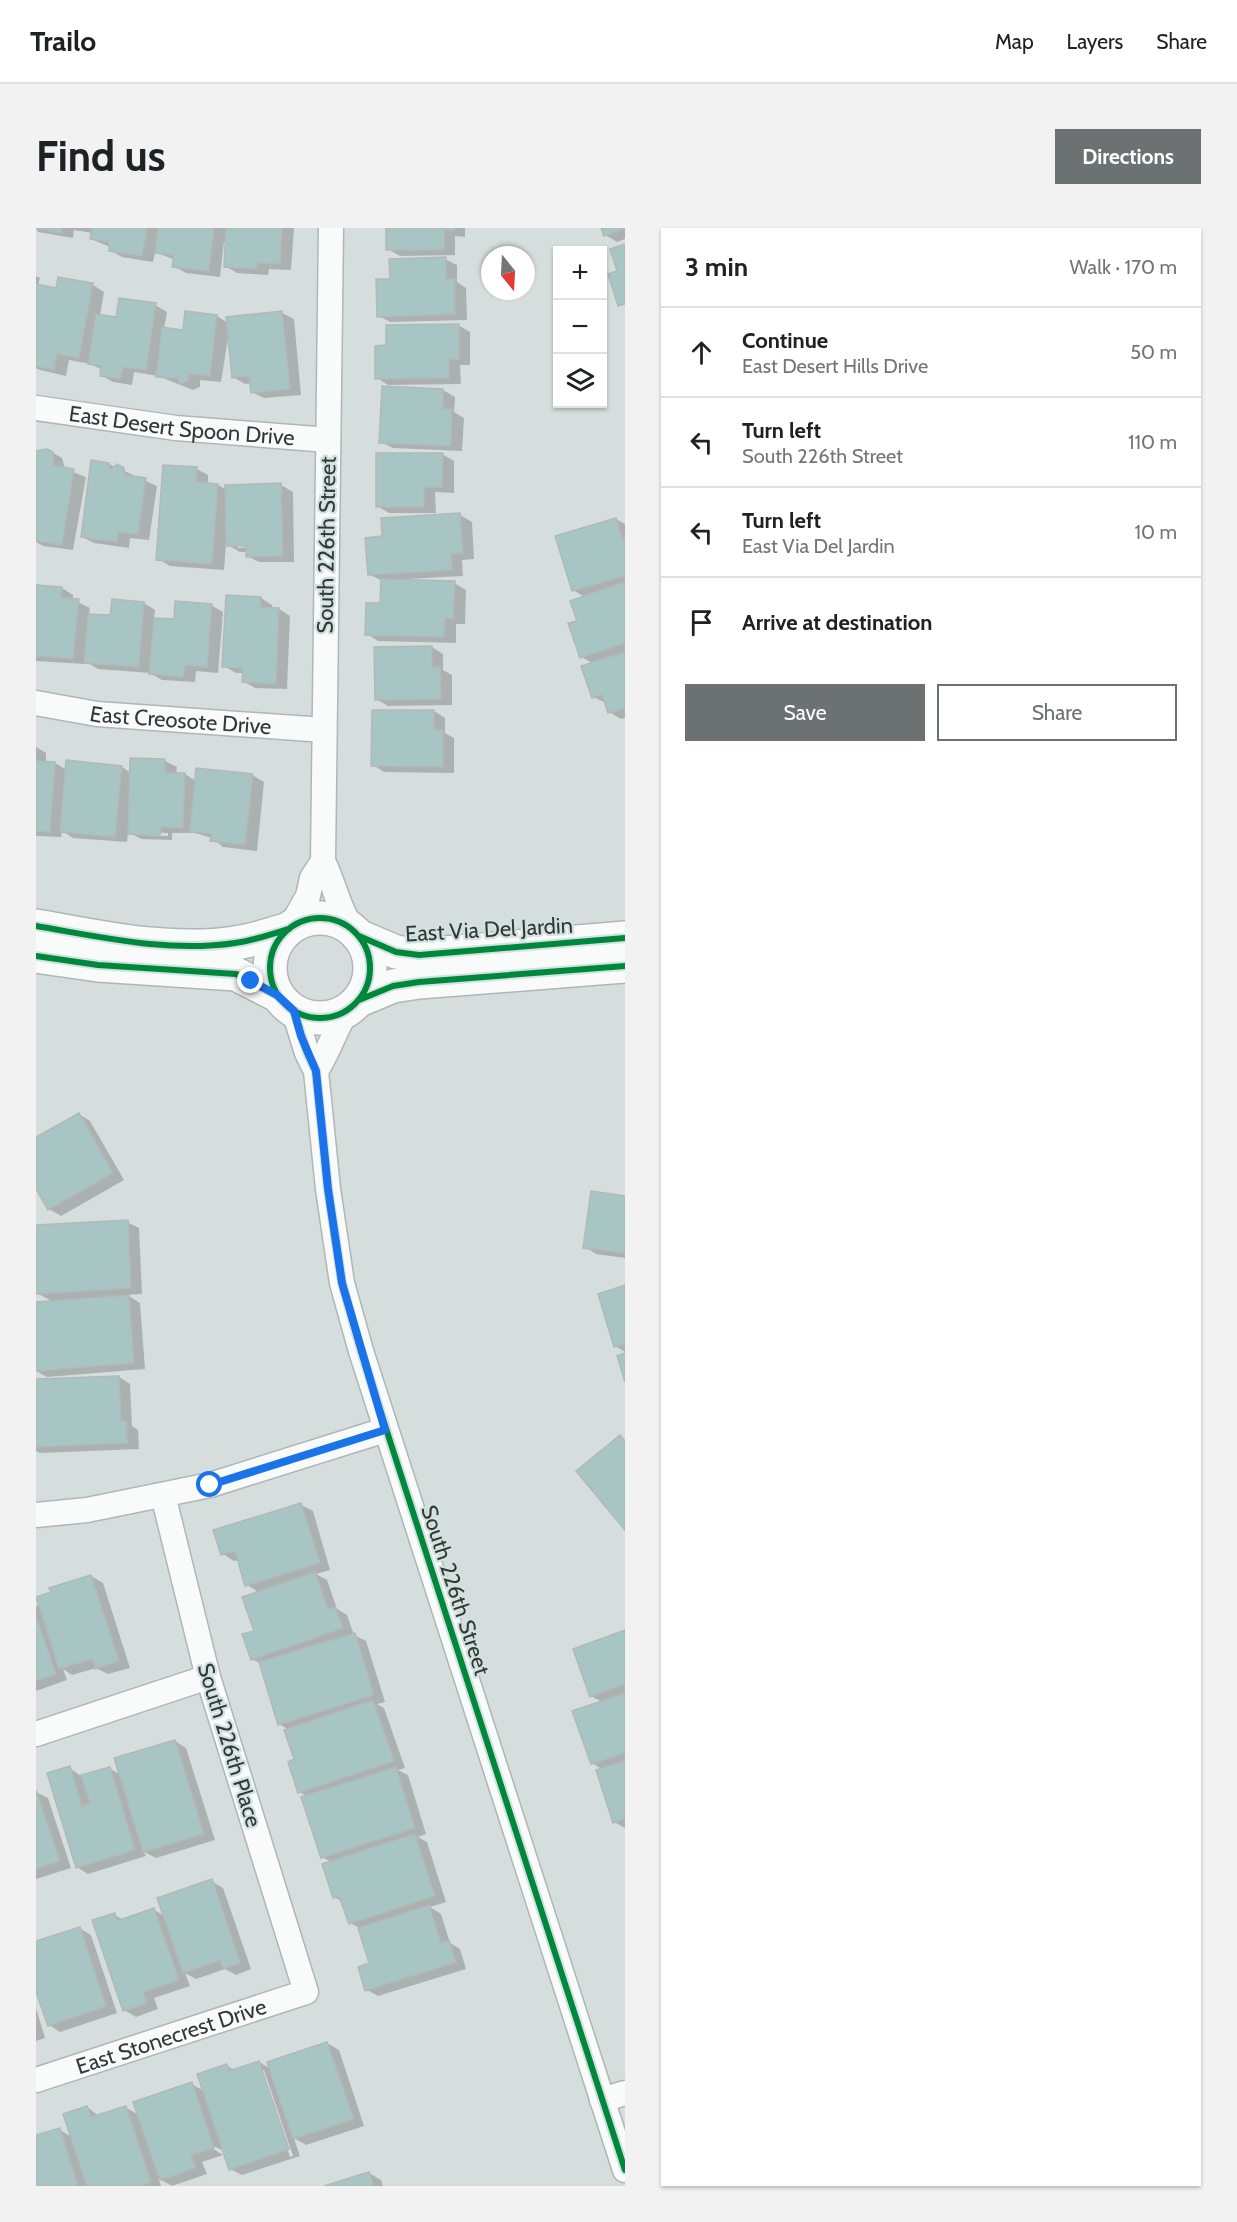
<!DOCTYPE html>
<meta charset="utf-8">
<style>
body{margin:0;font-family:Cabin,sans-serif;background:#f2f2f2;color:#202124}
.controls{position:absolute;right:18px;top:18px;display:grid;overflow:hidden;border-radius:0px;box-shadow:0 2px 4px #0004}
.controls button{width:54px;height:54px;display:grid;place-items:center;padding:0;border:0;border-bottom:2px solid #e0e0e0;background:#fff;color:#202124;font:30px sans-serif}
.compass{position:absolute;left:445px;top:18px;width:54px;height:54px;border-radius:50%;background:#fff;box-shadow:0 2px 4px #0004;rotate:162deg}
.stop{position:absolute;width:18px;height:18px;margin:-14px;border:4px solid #1a73e8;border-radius:50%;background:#fff}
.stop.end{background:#1a73e8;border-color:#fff;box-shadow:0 2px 6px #0008}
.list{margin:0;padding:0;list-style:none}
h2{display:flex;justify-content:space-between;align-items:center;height:78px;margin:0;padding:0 24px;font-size:26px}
h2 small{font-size:20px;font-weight:400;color:#757577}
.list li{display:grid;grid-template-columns:39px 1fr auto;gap:18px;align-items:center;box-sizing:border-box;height:90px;padding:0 24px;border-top:2px solid #e0e0e0}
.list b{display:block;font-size:22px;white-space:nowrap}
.list p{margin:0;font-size:20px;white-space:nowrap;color:#757577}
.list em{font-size:20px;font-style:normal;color:#757577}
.actions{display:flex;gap:12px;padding:18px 24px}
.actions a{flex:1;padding:14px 0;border:2px solid #6b7271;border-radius:0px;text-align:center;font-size:21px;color:#6b7271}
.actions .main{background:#6b7271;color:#fff}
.icon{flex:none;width:33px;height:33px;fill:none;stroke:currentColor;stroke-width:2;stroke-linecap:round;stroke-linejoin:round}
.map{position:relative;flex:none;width:589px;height:1958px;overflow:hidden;border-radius:0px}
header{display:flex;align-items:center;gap:36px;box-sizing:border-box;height:84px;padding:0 30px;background:#fff;border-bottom:2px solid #e0e0e0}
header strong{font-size:28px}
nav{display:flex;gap:33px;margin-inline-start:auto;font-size:21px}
.intro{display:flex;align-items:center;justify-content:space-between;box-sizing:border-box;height:144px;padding:0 36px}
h1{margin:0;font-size:42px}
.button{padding:15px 27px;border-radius:0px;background:#6b7271;color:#fff;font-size:21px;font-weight:700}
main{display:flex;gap:36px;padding:0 36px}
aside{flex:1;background:#fff;border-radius:0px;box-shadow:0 2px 4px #0004}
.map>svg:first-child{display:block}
.shadow{fill:#0003;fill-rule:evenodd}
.building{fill:#a7c5c2;stroke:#b2b9b8;stroke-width:1.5}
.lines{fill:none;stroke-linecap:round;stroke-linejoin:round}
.street-casing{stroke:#b0b6b5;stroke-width:27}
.secondary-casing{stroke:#b0b6b5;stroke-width:36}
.street{stroke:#f9fafa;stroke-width:24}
.secondary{stroke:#f9fafa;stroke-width:33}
.cycleway-casing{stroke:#d2e2df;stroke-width:10}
.cycleway{stroke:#00873e;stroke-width:6}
.route{stroke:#1a73e8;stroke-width:8}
.labels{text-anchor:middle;stroke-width:4.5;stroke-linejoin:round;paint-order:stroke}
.street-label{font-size:22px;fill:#323837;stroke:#d2e2df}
</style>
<header>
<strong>Trailo</strong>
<nav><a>Map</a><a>Layers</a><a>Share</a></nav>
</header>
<div class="intro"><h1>Find us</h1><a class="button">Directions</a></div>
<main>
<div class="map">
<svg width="589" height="1958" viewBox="0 0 589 1958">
<rect width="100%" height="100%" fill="#d6dedd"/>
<path class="shadow" d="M0,0H258L255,42L233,41L232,47L201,45L189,38L191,14H188L184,49L150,45L138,38L139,32L119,24L117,34L86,29L74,22V19L55,11L56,5L38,2L37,10L2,4Z
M352,0H429V9L419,8V27L364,28L352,21Z
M567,0H589V11L581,14L569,7Z
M409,31L421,37V54L430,60L431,92L354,94L343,88L355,53Z
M0,48L4,50L2,58L21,62L23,51L57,57L68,64L64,88L81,91L119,77L131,84L128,101L148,103L181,88L192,95L246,85L258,91L265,167L228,170L216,164L215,155L209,156L197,149L193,104L185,154L164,152V159L157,162L122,148L98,144L96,157L77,154L65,147L66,142L55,136L33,132L30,148L4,142L0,140Z
M422,97L434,104V137H424L425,156L352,157L341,150L352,119Z
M407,162L419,169L418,184L428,190L426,223L357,220L345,214Z
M14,223L26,230L29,241L50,249L37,322L7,318L0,314V224Z
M406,226L418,233V265L399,264L400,285H353L341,278Z
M73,236L121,258L113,312L94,310L93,320L58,315L46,309Z
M161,241L172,247V257H182L191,262L245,257L257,264L258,334H223L211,328V324H204L190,316L188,342L134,338L122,331ZM217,316V319L202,320V317Z
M424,287L436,294L438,331L426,332L427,348L372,351V354L418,355L430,362L429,396H420V415L342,413L331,406L346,376V353L333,346L347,310Z
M580,291L589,296V490L585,491L573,484L570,475L557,469V436L546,429L543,394L550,370L537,362Z
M0,358L26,360L37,367V372L54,380L53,387L76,389L108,375L119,382L118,391L139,393L175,377L187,384L182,445L160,443L159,454L126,452L114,445L62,441L49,433V436L0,433Z
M225,370L236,377V381H243L254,388L251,461L219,460L207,453L208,445H200L188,438Z
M396,419L407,426V442L416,447V477L352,478L340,471Z
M398,483L409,490V505L418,510V545L348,544L337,537Z
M0,519L10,525V535H19L31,542L86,539L95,545L96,532L129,533L141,539L140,546H149L160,553L216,547L228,554L221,623L187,619L176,610L159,605H136V612L105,611L92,604L91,614L37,610L26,603L25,609L0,608ZM103,604L132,605V608L103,607Z
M43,886L54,893L88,952L25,988L13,981L0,958V911Z
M589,969V1030L560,1026L549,1019Z
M91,994L103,1000L106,1066L91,1067L104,1075L109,1141L11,1149L0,1143V1076L17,1074L1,1065L0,999Z
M589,1059V1124L579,1118Z
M83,1149L94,1156L96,1198L102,1202L103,1221L4,1225L0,1223V1152Z
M265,1277L277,1283L294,1342L280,1346L291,1352L301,1381L311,1387L318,1407L330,1413L349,1474L341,1476L348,1480L369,1540L362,1542L372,1547L390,1606L382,1609L391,1614L410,1674L394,1679L405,1686L414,1715L424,1721L430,1741L342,1768L331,1762L335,1736L324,1700L314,1695L307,1674L298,1669L295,1634L286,1629L271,1569L264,1564L254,1534L260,1532L253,1502L243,1496L225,1436L216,1431L224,1365L211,1357L203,1332L198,1333L187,1326Z
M55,1348L67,1355L94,1440L72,1446L60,1440L36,1447L27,1441L31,1452L0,1463V1377L3,1379L0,1371Z
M589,1404V1600L578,1594L567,1542L556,1535L566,1474L555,1468Z
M139,1513L150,1520L179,1612L120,1630L108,1624L110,1628L52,1646L41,1639L34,1540L46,1549L73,1540L85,1547Z
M0,1564L12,1570L35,1640L0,1651Z
M175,1653L187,1660L215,1741L200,1747L189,1741L160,1751L149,1745L154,1758L118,1770L122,1781L100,1789L88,1782L78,1687L88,1692L118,1682L129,1688Z
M43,1700L55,1707L81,1785L24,1804L13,1797L0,1760V1715Z
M0,1780L9,1810L0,1813Z
M291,1815L303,1822L328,1898L270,1917L258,1910L264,1928L206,1947L194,1941L189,1924L172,1915L171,1917L187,1927L166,1934L171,1946L136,1958L122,1950L125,1958H0V1909L24,1902L36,1909L51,1879L63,1888L89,1879L103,1887L156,1856L168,1863L191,1838L199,1842L223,1834L235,1841ZM225,1842H228L257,1928L254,1929Z
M333,1945L345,1952L347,1958H293Z"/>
<path class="building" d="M0,0H26L25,5Z
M56,0H111L106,28L73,23V14L54,11Z
M122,0H178L173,43L136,39L138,27L119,25Z
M190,0H246L244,36L221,35V41L188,39Z
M350,0H418V3L408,2V22H350Z
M565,0H589V1L568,8Z
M589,16V76L582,78L572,46L581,43L574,21Z
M410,29V51H419V86L341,89L340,51H354L353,31Z
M22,49L57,55L43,130L21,126L18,142L0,138V56L20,60Z
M83,70L120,75L110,142L87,139L84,151L64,148L65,138L52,136L60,86L80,89Z
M149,83L181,87L174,148L153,146L152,153L144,156L141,150L120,149L126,99L147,102Z
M246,83L254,161L215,165L213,148L196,150L190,89Z
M423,96V131H413V150L339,151V118L350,117V97Z
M346,158L407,161V181H416L415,218L343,215Z
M11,221L17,224V237L38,241L26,317L0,313V223Z
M340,225H407L406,259H388V279H340Z
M55,232L73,235V240L76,241L81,236L88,240V247L110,250L102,306L82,304L81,314L45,309Z
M127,237L161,239L160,254L182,256L176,336L120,332Z
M245,255L247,328L210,329V318H190L189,257Z
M424,285L427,325L415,326L416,342L332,347L329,310L346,308L345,290Z
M580,290L586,311L589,310V348L536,363L519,308Z
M345,351L419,353L417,391L409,390L408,409L329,407L330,375H344Z
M589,354V415L544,430L532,395L541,393L534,373Z
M0,357L26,359L25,370L43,371L37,431L0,428Z
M190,367L225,369L224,379L243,380L240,456L206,454L207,440L186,439Z
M76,371L108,374L103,439L48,435L52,386L74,387Z
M139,373L176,376L171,439L149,437L147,449L113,446L118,390L138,391Z
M396,418V439H404L405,471L339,472L338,419Z
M589,424V480L572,485L566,466L556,470L545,438Z
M336,482H398V502H407V539L335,538Z
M94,530L129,531V545H149L147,600L125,599L124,607L92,606Z
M30,532L86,538L79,609L24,604Z
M0,533L19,534L14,604L0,603Z
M160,540L217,546L209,617L174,613L175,606L154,604Z
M43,885L77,945L12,982L0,961V909Z
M555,963L589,968V1025L547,1020Z
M92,992L95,1060L0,1066V997Z
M589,1057V1116L578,1119L562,1066Z
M93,1067L98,1135L0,1143V1074Z
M589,1125V1154L581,1128Z
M83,1148L85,1192L91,1194V1215L0,1219V1151Z
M584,1207L589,1213V1302L540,1243Z
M265,1275L284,1335L209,1358L199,1323L185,1327L177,1302Z
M279,1344L292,1381L299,1379L307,1400L215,1432L206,1406L218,1403L206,1369Z
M55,1347L83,1433L59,1441L56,1431L23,1441L0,1369L15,1364L13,1360Z
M0,1389L20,1446L0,1453Z
M589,1402V1456L554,1469L537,1421Z
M319,1405L338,1467L242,1497L223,1434Z
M589,1465V1525L555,1536L536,1483Z
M337,1472L358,1533L262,1565L252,1534L258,1531L248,1502Z
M139,1512L168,1606L107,1624L78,1530Z
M589,1533V1591L577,1595L560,1542Z
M34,1538L46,1578L54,1575L45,1547L74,1539L99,1622L40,1640L11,1545Z
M360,1539L379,1600L285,1630L265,1569Z
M0,1562L24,1633L0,1641Z
M379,1606L399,1668L313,1696L303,1668L297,1670L286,1636Z
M176,1651L204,1735L187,1741L184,1732L147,1745L121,1670Z
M393,1677L405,1715L413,1712L420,1734L329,1763L322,1739L333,1735L322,1700Z
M118,1680L143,1752L107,1764L111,1775L87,1783L56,1692L79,1685L81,1693Z
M44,1699L70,1778L12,1798L0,1764V1713Z
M291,1814L318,1891L257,1911L231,1834Z
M223,1833L253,1921L193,1942L161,1846L191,1836L193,1843Z
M156,1854L178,1920L155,1927L160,1940L124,1952L97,1874Z
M51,1878L55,1889L90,1878L115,1954L103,1958H51L27,1886Z
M24,1900L42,1958H0V1907Z
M333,1944L338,1958H288Z"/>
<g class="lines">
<g class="street-casing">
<g id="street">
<path d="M295,0L287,633C299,657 302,681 317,702"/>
<path id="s1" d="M0,180L140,200L292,212"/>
<path id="s2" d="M0,475L61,486L288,502"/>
<path d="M254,700L272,668L276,650L287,633"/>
<path d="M258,783L271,825L280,843L292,961L306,1055L325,1123L589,1942"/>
<path d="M280,843C293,823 299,802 311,782"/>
<path d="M0,1287L51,1282L174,1257L349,1202"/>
<path d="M0,1506L172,1449"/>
<path id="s3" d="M0,1852L270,1764L172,1449L127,1267"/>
<path d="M566,1872L589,1865"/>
</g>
</g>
<g class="secondary-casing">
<path id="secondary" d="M234 740a50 50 0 1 1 100 0a50 50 0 1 1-100 0Z
M0,698C65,709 133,725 199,715C217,713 235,706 253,701
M322,708L360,724L383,727L589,710
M0,728L62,737L200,746L241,767
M323,772L357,758L383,754L589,738"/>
</g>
<use href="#street" class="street"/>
<use href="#secondary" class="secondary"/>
<g class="cycleway-casing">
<path id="cycleway" d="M234 740a50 50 0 1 1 100 0a50 50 0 1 1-100 0Z
M0,698C65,709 133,725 199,715C217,713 235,706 253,701
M323,708L360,724L383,727L589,710
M0,728L62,737L200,746L241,767
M323,772L357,758L383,754L589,738
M258,783L271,825L280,843L292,961L306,1055L325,1123L589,1942"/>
</g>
<use href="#cycleway" class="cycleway"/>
</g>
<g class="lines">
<path class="route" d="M174,1257L349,1202L306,1055L292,961L280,843L265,808L258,783L241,767L215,753"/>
</g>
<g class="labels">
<g class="street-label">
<text dy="8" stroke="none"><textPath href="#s1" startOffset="147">East Desert Spoon Drive</textPath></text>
<text transform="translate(290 317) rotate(-89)" y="8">South 226th Street</text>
<text dy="8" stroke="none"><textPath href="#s2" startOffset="146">East Creosote Drive</textPath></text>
<text transform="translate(453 701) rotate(-3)" y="8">East Via Del Jardin</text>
<text transform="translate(420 1362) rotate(72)" y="8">South 226th Street</text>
<text transform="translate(194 1517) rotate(73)" y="8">South 226th Place</text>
<text dy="8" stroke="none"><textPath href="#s3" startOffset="142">East Stonecrest Drive</textPath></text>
</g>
</g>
</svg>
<div class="controls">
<button>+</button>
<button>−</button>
<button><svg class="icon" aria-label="layers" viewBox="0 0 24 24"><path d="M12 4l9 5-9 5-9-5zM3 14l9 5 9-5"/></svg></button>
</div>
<svg class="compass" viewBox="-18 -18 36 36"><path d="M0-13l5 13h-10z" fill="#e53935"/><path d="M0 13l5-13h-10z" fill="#757577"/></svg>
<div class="stop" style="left:174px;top:1257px"></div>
<div class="stop end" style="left:215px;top:753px"></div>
</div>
<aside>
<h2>3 min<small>Walk · 170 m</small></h2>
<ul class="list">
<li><svg class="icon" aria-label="ahead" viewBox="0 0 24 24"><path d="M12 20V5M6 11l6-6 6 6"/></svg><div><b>Continue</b><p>East Desert Hills Drive</p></div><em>50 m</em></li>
<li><svg class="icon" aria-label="left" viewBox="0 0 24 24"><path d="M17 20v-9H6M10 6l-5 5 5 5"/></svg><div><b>Turn left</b><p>South 226th Street</p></div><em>110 m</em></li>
<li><svg class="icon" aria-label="left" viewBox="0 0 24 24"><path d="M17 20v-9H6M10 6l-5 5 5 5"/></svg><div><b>Turn left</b><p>East Via Del Jardin</p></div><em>10 m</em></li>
<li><svg class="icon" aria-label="arrive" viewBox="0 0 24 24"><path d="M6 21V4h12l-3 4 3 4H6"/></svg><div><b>Arrive at destination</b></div></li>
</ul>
<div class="actions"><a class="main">Save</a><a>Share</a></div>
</aside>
</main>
